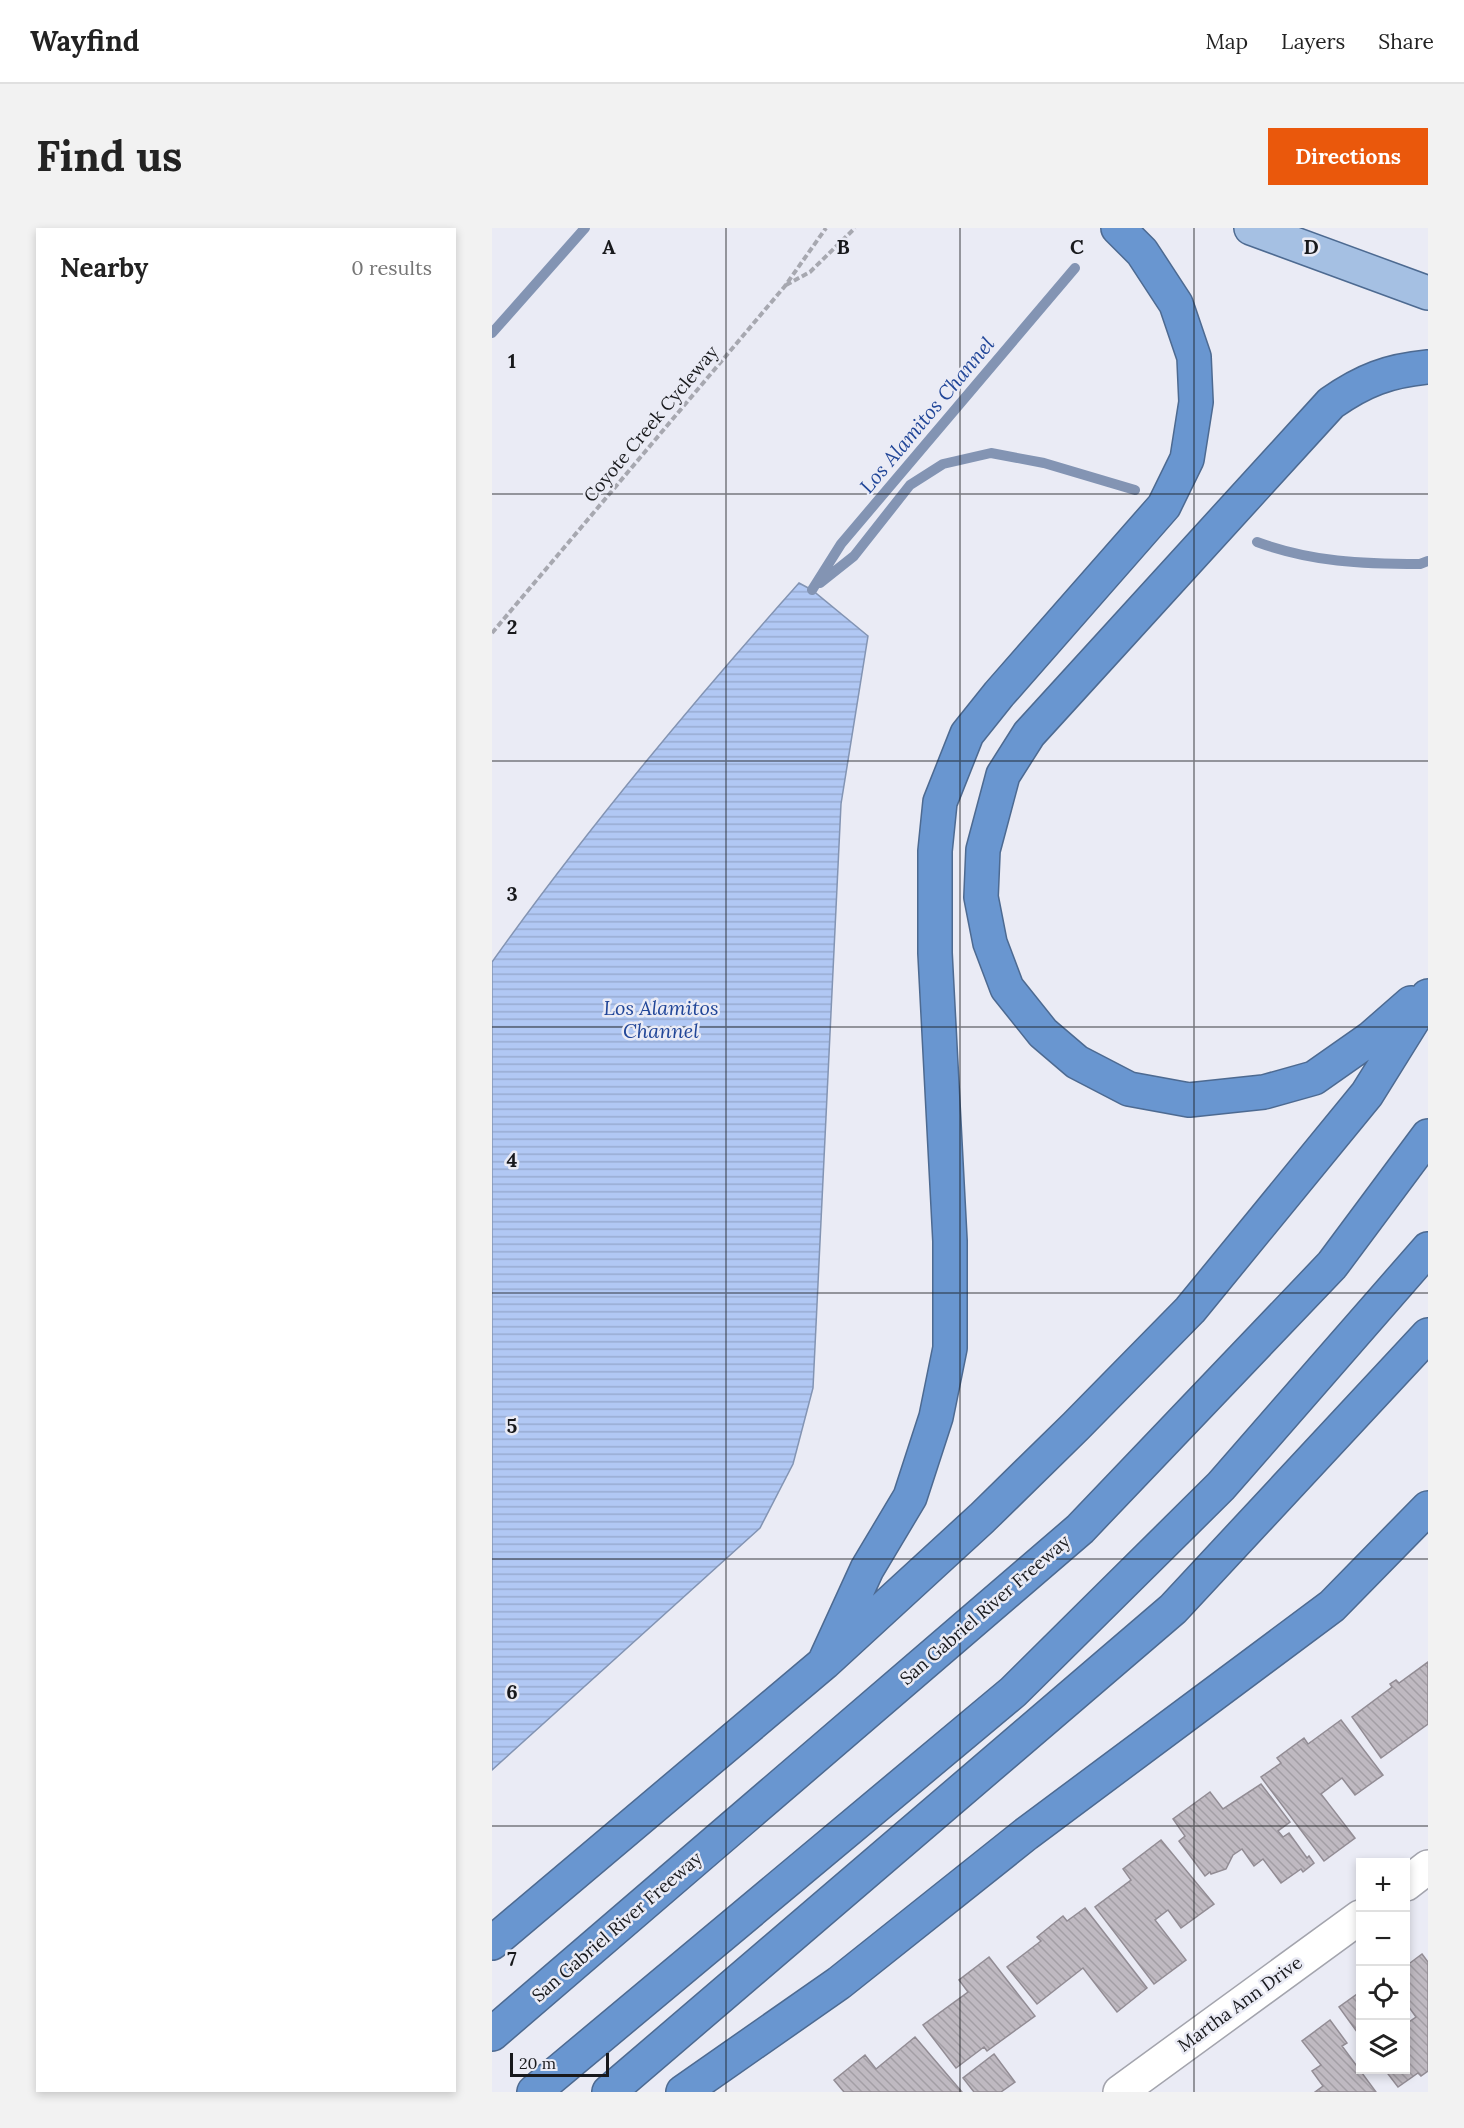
<!DOCTYPE html>
<meta charset="utf-8">
<style>
body{margin:0;font-family:Lora,serif;background:#f2f2f2;color:#222}
.controls{position:absolute;right:18px;bottom:18px;display:grid;overflow:hidden;border-radius:0px;box-shadow:0 3px 9px #0003}
.controls button{width:54px;height:54px;display:grid;place-items:center;padding:0;border:0;border-bottom:2px solid #e0e0e0;background:#fff;color:#222;font:30px sans-serif}
.scale{position:absolute;left:18px;bottom:15px;width:99px;box-sizing:border-box;padding-left:6px;border:3px solid #18191c;border-top:0;font-size:16px;line-height:21px;white-space:nowrap;color:#18191c;-webkit-text-stroke:4px #eaebf5;paint-order:stroke}
.list{margin:0;padding:0;list-style:none}
h2{display:flex;justify-content:space-between;align-items:center;height:78px;margin:0;padding:0 24px;font-size:26px}
h2 small{font-size:20px;font-weight:400;color:#767676}
.icon{flex:none;width:33px;height:33px;fill:none;stroke:currentColor;stroke-width:2;stroke-linecap:round;stroke-linejoin:round}
.map{position:relative;flex:none;width:936px;height:1864px;overflow:hidden;border-radius:0px}
header{display:flex;align-items:center;gap:36px;box-sizing:border-box;height:84px;padding:0 30px;background:#fff;border-bottom:2px solid #e0e0e0}
header strong{font-size:28px}
nav{display:flex;gap:33px;margin-inline-start:auto;font-size:21px}
.intro{display:flex;align-items:center;justify-content:space-between;box-sizing:border-box;height:144px;padding:0 36px}
h1{margin:0;font-size:42px}
.button{padding:15px 27px;border-radius:0px;background:#ea580c;color:#fff;font-size:21px;font-weight:700}
main{display:flex;gap:36px;padding:0 36px}
aside{flex:1;background:#fff;border-radius:0px;box-shadow:0 3px 9px #0003}
.map>svg:first-child{display:block}
.water{fill:url(#water-rules);stroke:#8394b3;stroke-width:1.5}
.lines{fill:none;stroke-linecap:round;stroke-linejoin:round}
.stream{stroke:#8394b3;stroke-width:10}
.building{fill:url(#building-back-hatch);stroke:#928c94;stroke-width:1.5}
.minor-casing{stroke:#a3a4ad;stroke-width:36}
.major-casing{stroke:#4d6a91;stroke-width:36}
.highway-casing{stroke:#4d6a91;stroke-width:36}
.path{stroke:#a7a8b0;stroke-width:4;stroke-dasharray:6 3;stroke-linecap:butt}
.minor{stroke:#fff;stroke-width:33}
.major{stroke:#a5c0e3;stroke-width:33}
.highway{stroke:#6996d0;stroke-width:33}
.grid{fill:none;stroke:#18191c;stroke-width:1.5;stroke-opacity:0.55}
.labels{text-anchor:middle;stroke-width:5;stroke-linejoin:round;paint-order:stroke}
.street-label{font-size:18px;fill:#18191c;stroke:#eaebf5}
.water-label{font-size:20px;font-style:italic;fill:#214698;stroke:#eaebf5}
.grid-label{font-size:20px;text-anchor:middle;font-weight:bold;fill:#18191c;stroke:#eaebf5;stroke-width:5;stroke-linejoin:round;paint-order:stroke}
</style>
<header>
<strong>Wayfind</strong>
<nav><a>Map</a><a>Layers</a><a>Share</a></nav>
</header>
<div class="intro"><h1>Find us</h1><a class="button">Directions</a></div>
<main>
<aside>
<h2>Nearby<small>0 results</small></h2>
<ul class="list">
</ul>
</aside>
<div class="map">
<svg width="936" height="1864" viewBox="0 0 936 1864">
<defs>
<pattern id="water-rules" width="6" height="5" patternUnits="userSpaceOnUse" patternTransform="scale(1.5)"><rect width="6" height="5" fill="#b1c8f4"/><path d="M0 2.5h6" fill="none" stroke="#98abd1"/></pattern>
<pattern id="building-back-hatch" width="6" height="6" patternUnits="userSpaceOnUse" patternTransform="scale(1.5)"><rect width="6" height="6" fill="#bfb9c1"/><path d="M-1 5l2 2M0 0l6 6M5-1l2 2" fill="none" stroke="#a39ea5"/></pattern>
</defs>
<rect width="100%" height="100%" fill="#eaebf5"/>
<path class="water" d="M307,355L320,362L376,408L349,576L321,1160L301,1236L268,1300L0,1542V734C94,602 199,476 307,355Z"/>
<g class="lines">
<path class="stream" d="M0,105L93,0
M765,314C820,334 870,336 928,336L936,333
M328,355L362,328L418,257L451,236L499,225L552,235L643,262
M320,362L349,316L583,40"/>
</g>
<path class="building" d="M936,1434V1496L889,1530L860,1489L900,1459L898,1456L904,1452L907,1455Z
M849,1492L891,1547L863,1567L850,1550L829,1566L863,1610L832,1633L769,1549L789,1535L785,1530L812,1510L816,1516Z
M769,1556L798,1594L786,1603L791,1609L797,1605L815,1630L817,1628L822,1635L811,1644L809,1641L789,1655L771,1631L762,1638L750,1621L741,1627L734,1641L719,1646L718,1644L713,1648L687,1613L693,1608L681,1591L718,1564L731,1581Z
M669,1612L722,1676L689,1700L676,1682L663,1692L694,1732L662,1756L603,1679L639,1652L631,1641Z
M593,1680L655,1760L625,1784L591,1740L545,1776L515,1739L549,1713L545,1709L571,1688L575,1693Z
M930,1726L936,1734V1843L929,1848L926,1845L906,1859L893,1842H914V1796L924,1789L914,1775V1738Z
M497,1729L543,1788L495,1823L492,1819L464,1840L431,1797L476,1764L467,1752Z
M868,1764V1808L847,1779Z
M838,1792L855,1815L850,1818L884,1864H823L831,1858L820,1843L829,1837L810,1813Z
M423,1809L470,1864H352L342,1852L373,1827L384,1841Z
M502,1826L523,1854L509,1864H482L471,1850Z"/>
<g class="lines">
<g class="minor-casing">
<path id="minor" d="M914,1656L936,1639
M628,1864L868,1689"/>
</g>
<g class="major-casing">
<path id="major" d="M759,0L936,65"/>
</g>
<g class="highway-casing">
<path id="highway" d="M919,775L879,810L822,850L772,864L697,872L637,861L585,834L551,805L515,760L498,715L489,669L491,622L511,547L537,506L839,175C872,152 896,143 936,139
M332,1435L375,1341L418,1269L444,1189L458,1120V1013L443,725V623L448,574L475,506L507,466L672,278L695,231L704,174L702,129L684,76L650,24L626,0
M0,1715L332,1435L490,1290L584,1198L698,1082L875,866L936,768
M0,1806L588,1301L840,1037L936,908
M42,1864L521,1464L729,1258L936,1021
M117,1864L681,1381L936,1107
M191,1864L347,1755L534,1606L840,1378L936,1280"/>
</g>
<path class="path" d="M294,57L318,44L363,0
M0,405L293,58L334,0"/>
<use href="#minor" class="minor"/>
<use href="#major" class="major"/>
<use href="#highway" class="highway"/>
</g>
<path class="grid" d="M234,0V1864M468,0V1864M702,0V1864M0,266H936M0,533H936M0,799H936M0,1065H936M0,1331H936M0,1598H936"/>
<g class="labels">
<g class="street-label">
<text transform="translate(159 196) rotate(-50)" y="6">Coyote Creek Cycleway</text>
<text transform="translate(493 1382) rotate(-41)" y="6">San Gabriel River Freeway</text>
<text transform="translate(125 1699) rotate(-41)" y="6">San Gabriel River Freeway</text>
<text transform="translate(748 1776) rotate(-36)" y="6">Martha Ann Drive</text>
</g>
<g class="water-label">
<text transform="translate(435 187) rotate(-50)" y="7">Los Alamitos Channel</text>
<text x="169" y="787">Los Alamitos<tspan x="169" dy="23">Channel</tspan></text>
</g>
</g>
<g class="grid-label">
<text x="117" y="26">A</text>
<text x="351" y="26">B</text>
<text x="585" y="26">C</text>
<text x="819" y="26">D</text>
<text x="20" y="140">1</text>
<text x="20" y="406">2</text>
<text x="20" y="673">3</text>
<text x="20" y="939">4</text>
<text x="20" y="1205">5</text>
<text x="20" y="1471">6</text>
<text x="20" y="1738">7</text>
</g>
</svg>
<div class="controls">
<button>+</button>
<button>−</button>
<button><svg class="icon" aria-label="locate" viewBox="0 0 24 24"><circle cx="12" cy="12" r="6"/><path d="M12 2v4M12 18v4M2 12h4M18 12h4"/></svg></button>
<button><svg class="icon" aria-label="layers" viewBox="0 0 24 24"><path d="M12 4l9 5-9 5-9-5zM3 14l9 5 9-5"/></svg></button>
</div>
<div class="scale">20 m</div>
</div>
</main>
